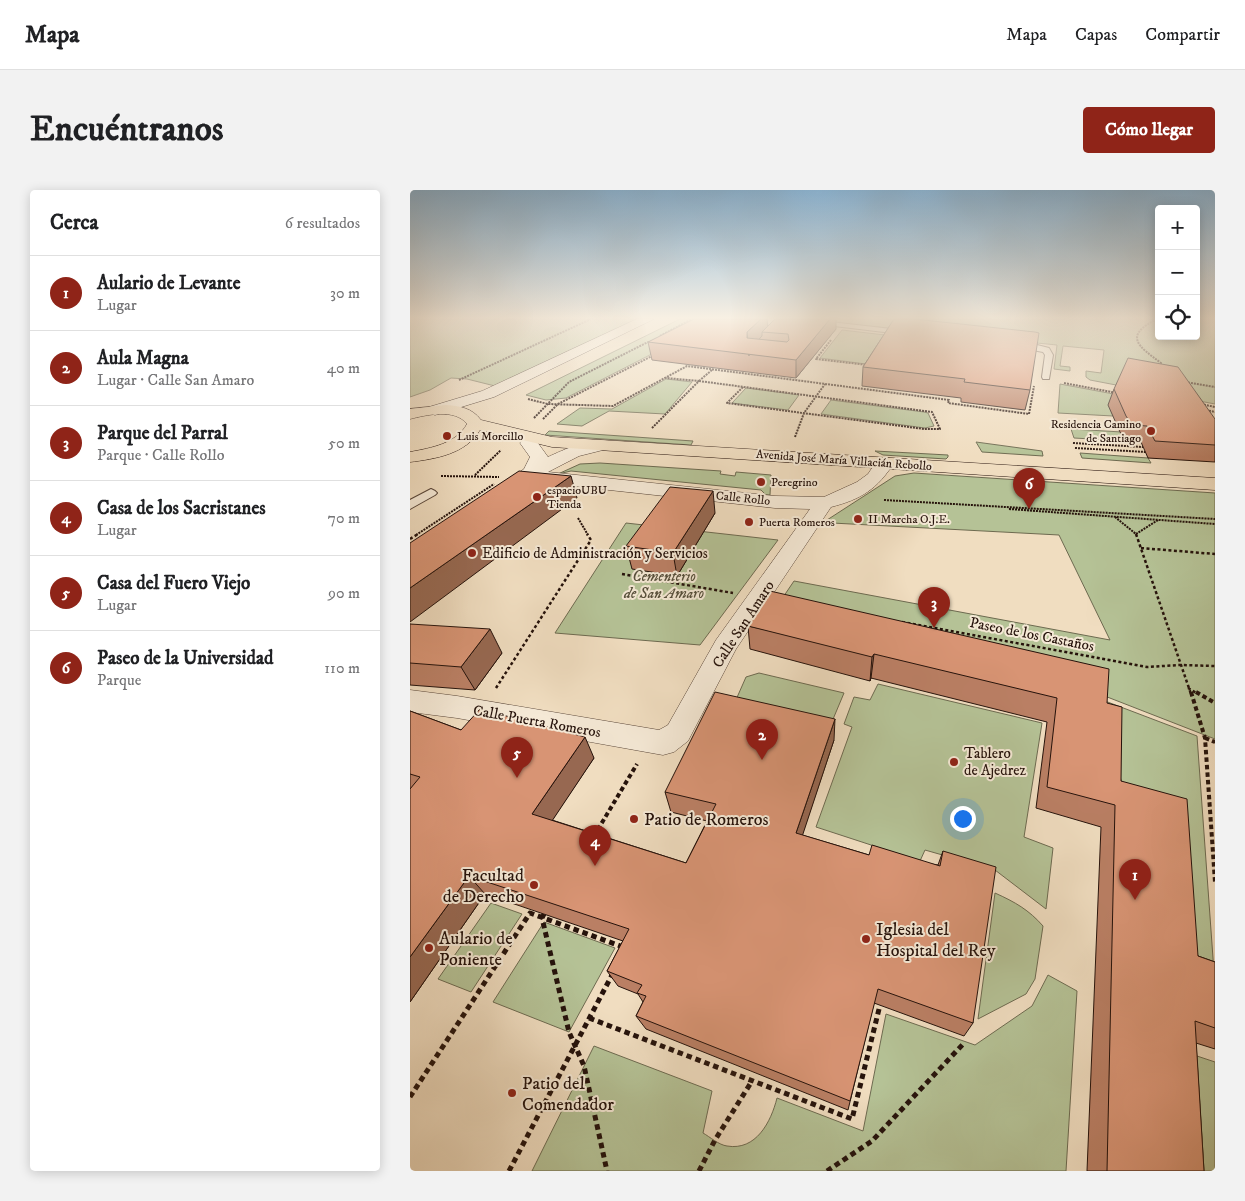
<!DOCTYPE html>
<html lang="es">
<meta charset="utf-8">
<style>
body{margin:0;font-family:"IM FELL DW Pica",serif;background:#f2f2f2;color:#202124}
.controls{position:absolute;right:15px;top:15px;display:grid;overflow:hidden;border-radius:5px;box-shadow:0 2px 12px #0003}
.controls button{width:45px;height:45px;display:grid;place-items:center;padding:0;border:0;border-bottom:1px solid #e0e0e0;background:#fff;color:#202124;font:25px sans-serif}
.you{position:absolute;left:552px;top:628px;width:18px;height:18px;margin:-12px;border:4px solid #fff;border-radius:50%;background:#1a73e8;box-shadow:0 0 0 8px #1a73e833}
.badge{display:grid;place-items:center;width:32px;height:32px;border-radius:50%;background:#8f2418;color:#fff;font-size:16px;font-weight:700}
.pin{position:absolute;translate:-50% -41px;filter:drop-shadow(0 1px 2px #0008)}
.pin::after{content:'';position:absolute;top:26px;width:18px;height:15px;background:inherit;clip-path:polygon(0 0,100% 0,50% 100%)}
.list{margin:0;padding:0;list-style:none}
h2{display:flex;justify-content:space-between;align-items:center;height:65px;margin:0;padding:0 20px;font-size:21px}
h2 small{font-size:16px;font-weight:400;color:#757577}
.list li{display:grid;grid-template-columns:32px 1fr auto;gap:15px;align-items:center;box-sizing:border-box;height:75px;padding:0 20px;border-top:1px solid #e0e0e0}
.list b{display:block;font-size:19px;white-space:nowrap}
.list p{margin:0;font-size:16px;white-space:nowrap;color:#757577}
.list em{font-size:16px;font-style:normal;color:#757577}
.icon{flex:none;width:28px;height:28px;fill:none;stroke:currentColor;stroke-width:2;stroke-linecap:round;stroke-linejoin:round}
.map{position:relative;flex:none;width:805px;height:981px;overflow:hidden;border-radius:5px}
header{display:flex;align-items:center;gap:30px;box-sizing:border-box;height:70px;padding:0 25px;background:#fff;border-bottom:1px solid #e0e0e0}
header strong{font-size:24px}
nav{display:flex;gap:28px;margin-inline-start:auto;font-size:18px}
.intro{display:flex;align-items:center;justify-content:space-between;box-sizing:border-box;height:120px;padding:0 30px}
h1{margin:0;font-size:35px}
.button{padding:12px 22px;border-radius:5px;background:#8f2418;color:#fff;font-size:18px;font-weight:700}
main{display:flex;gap:30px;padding:0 30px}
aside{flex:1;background:#fff;border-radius:5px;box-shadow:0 2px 12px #0003}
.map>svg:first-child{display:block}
.green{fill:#b5c296;stroke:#6d6a50}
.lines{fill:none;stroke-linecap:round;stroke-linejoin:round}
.lane-casing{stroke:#584538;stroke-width:2}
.street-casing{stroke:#584538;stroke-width:1}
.secondary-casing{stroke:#25120b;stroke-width:1}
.highway-casing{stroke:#25120b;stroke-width:1}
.path-far3{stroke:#25120b;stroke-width:2;stroke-dasharray:2 1;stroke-linecap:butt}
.path-far2{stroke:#25120b;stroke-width:2.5;stroke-dasharray:3 2.5;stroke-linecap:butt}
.path-far1{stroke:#25120b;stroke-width:4;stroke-dasharray:4.5 3;stroke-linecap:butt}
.path{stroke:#25120b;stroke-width:5;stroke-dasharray:5.5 4;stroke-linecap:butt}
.lane{fill:#f5e9d6;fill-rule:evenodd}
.street{fill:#f5e9d6;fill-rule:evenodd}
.secondary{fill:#f5e9d6;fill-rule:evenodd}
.highway{fill:#f0ddc0;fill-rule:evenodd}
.wall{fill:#ba7f64;stroke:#25120b}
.shaded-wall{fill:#976851;stroke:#25120b}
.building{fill:#d89474;stroke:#25120b}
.poi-dot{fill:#8f2418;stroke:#f5e9d6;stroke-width:2}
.labels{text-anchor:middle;stroke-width:4;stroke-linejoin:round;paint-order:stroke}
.far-poi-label{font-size:12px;fill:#25120b;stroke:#f5e9d6;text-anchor:start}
.far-street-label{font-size:12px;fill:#25120b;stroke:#f5e9d6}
.poi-label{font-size:15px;fill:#25120b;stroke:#f5e9d6;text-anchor:start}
.park-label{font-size:15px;font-style:italic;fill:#57503c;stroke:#f5e9d6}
.street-label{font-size:15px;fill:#25120b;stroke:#f5e9d6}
.near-poi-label{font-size:18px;fill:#25120b;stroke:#f5e9d6;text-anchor:start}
</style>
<header>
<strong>Mapa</strong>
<nav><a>Mapa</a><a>Capas</a><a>Compartir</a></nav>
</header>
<div class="intro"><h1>Encuéntranos</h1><a class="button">Cómo llegar</a></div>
<main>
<aside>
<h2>Cerca<small>6 resultados</small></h2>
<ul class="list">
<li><span class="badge">1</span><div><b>Aulario de Levante</b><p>Lugar</p></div><em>30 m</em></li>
<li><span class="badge">2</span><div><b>Aula Magna</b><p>Lugar · Calle San Amaro</p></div><em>40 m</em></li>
<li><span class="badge">3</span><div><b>Parque del Parral</b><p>Parque · Calle Rollo</p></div><em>50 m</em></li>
<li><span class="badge">4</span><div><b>Casa de los Sacristanes</b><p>Lugar</p></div><em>70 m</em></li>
<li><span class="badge">5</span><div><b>Casa del Fuero Viejo</b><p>Lugar</p></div><em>90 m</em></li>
<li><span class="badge">6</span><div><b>Paseo de la Universidad</b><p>Parque</p></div><em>110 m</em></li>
</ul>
</aside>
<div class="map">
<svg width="805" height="981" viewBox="0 0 805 981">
<rect width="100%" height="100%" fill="#f0ddc0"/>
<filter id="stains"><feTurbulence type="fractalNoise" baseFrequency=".004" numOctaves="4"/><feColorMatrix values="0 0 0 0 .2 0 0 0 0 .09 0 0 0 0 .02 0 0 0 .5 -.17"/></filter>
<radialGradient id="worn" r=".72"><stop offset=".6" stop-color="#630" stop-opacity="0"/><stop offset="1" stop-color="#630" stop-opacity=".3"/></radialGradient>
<path class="green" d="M0,129H229L85,196L57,189L41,188L20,200L0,207Z
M270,129H310L156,208L136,210L116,205Z
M389,129H749V146H786V129H805V214L680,190L676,187V181L691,183L694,160L653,156L650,176L660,177V181L644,179L647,155Z
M432,140L475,145L456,174L410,168Z
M256,189L282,192L255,224L199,221L172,236L147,234L170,218L202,219Z
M650,194L725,208L703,226L648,223Z
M336,198L389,205L378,220L322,213Z
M421,210L514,222L518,223L524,236L515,238L411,224Z
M661,239L712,242L716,251L664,248Z
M139,241L283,251L281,255L135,245Z
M566,252L632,261L633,266L572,262Z
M465,261L538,265V267L536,269L473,265Z
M670,263L738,268L741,273L672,268Z
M190,273L311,281L310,284L325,286L326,282L361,285L360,305H356L351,300L161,281L148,284L170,274Z
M504,283L805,303V549L687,503L361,425L384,391L700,450L649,345L422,333L417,330L485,286Z
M216,333L368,350L290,455L145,443Z
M349,483L434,503L421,534L325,512L336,487Z
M468,494L632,533L614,647L643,658L636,719L585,680L515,660L510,671L406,637L442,537L434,534L444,507L460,510Z
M695,511L787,546L804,782L776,774L705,605Z
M585,703C605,712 619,720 633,736L625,789L616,804L568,829Z
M81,713L112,724L61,802L28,789Z
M134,732L205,758L159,842L83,812Z
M638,785L667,801L656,981H122L184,856L302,901L293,943C300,947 309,955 317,956C346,961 361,932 367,908L453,941L476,824L565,855L622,816Z
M778,863L805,872V981H783Z"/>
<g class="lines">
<g class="lane-casing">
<path id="lane" d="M366,129H394L499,141L503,143L499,145Z
M602,152L623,154L639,158L643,165L639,189H633L632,187L635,165L633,162L602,156Z
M21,299L25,301L27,303L25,305L0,319V310Z"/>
</g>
<g class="street-casing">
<path id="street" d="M119,248L125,249L138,267C153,260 181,247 197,251L200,255L197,259L169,266L138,282L365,306L414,307L447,292L458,284L468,269L475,267L482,269L484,273C467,299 452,309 421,317L326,459L278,551L264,562L253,565L47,528L0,522V500L47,506L249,540L258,535L306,450L400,319L365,318L107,290L104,286L114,279L120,267L110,253L113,249Z"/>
</g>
<g class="secondary-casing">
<path id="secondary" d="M227,129H244L84,207L25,225L19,223L17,220L19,217L72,201Z"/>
</g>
<g class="highway-casing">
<path id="highway" d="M36,215C50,216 62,218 71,230L142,247L805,288V300L142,257L70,240C56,264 25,269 0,272V262C21,258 46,254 57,234C45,218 16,225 0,229V219Z"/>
</g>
<path class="path-far3" d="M747,129C713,146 728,156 751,173L749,177
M250,146L282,129
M421,150L406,169L458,175
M49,190L181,129
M289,191L522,222L530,239H514L317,213L333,197
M289,191L303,179
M775,192L805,197
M654,193L707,203
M118,209L138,214L203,216L277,176L539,210L538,213L619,224L624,196
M791,214L805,217
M796,220L805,222
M124,228L159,192L238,152
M133,229L148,214L244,165
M242,238L289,191L256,188
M385,247L394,223L415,194
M663,253L733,257
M665,258L736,262
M65,285L91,260
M31,286L89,287
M474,310L805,329
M599,319L805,334
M705,327L726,344L748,330
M168,328L178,345
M6,345L84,294"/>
<path class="path-far2" d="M726,344L781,504
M0,349L8,344
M731,358L805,364
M212,384L323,403
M492,432L737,477L770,475L805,476
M86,498L181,350L177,344
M778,498L788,504"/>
<path class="path-far1" d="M781,502L795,548L805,692
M786,502L805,513
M795,548L805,552V555
M184,646L227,574"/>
<path class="path" d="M134,724L132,728L159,842L174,876L197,981
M179,828L442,929L470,815
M0,907L120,723L213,757
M99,981L202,785
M289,981L305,950L342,891
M417,981L462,951L555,852"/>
<use href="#lane" class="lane"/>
<use href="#street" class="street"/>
<use href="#secondary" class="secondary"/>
<use href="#highway" class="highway"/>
</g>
<path class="wall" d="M357,129L358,136L426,139L386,188L242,170L238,152Z
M484,129L620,200L615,220L551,212V208L452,196L453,177Z
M704,199L805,229V272L738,268L731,252L716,251L710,242L698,215Z
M305,323L267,386L222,379L216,356Z
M0,434L92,463L65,500L0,495Z
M338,436L697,513L711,591L788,766L805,772V859L786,853L794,981H677L691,637L626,618L637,532L461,488L460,491L340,459Z
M0,521L51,540L184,568L142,630L276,673L297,631L261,622L255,602L424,550L392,645L459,665L528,675L533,661L563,833L554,846L464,813L438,920L236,839L226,826L233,812L228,804L208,796L197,781L213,751L75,704L0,812Z"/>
<path class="shaded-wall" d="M351,129H357L358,141L352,142V146L339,160V166L337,142Z
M420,129H426V139L386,188V170Z
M161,286L167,308L0,432V398Z
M303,301L305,323L267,386L263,363Z
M80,439L92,463L65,500L51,477Z
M464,464L461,488L460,491L462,467Z
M425,529L424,550L387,662L386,643Z
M175,547L184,568L134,643L122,624Z
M59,686L75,704L0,812V767Z"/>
<path class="building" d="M284,129H351L337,142V148L377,152L379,150L378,144L352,142L365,129H420L386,170L238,152Z
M484,129H504L625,142L629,143L620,200L554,192L555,189L453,177Z
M718,168L768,177L805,229V255L745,251L737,236L722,235L716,226L704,199Z
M109,281L161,286L0,398V353Z
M260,297L303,301L263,363L216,356Z
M360,401L699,479L697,513L712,517L711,591L777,609L788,766L805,772V838L785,831L794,981H697L705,615L637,597L647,508L464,464L462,467L338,436Z
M0,434L80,439L51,477L0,473Z
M305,502L425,529L386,643L459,665L462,655L530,676L533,661L586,677L563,833L468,799L440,911L226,826L236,806L227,803L232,795L197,781L219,739L59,686L0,767V599L10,587L0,584V521L51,540L70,519L175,547L122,624L276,673L306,614L255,602Z"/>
<linearGradient id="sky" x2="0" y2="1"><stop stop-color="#8bb6d7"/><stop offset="0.48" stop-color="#f8f0e3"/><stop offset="1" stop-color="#f8f0e3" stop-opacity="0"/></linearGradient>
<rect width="805" height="267" fill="url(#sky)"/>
<g class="poi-dot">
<circle cx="741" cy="241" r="5"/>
<circle cx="37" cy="246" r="5"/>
<circle cx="351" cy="292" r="5"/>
<circle cx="127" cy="307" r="5"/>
<circle cx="448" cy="329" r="5"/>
<circle cx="339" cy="332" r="5"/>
<circle cx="62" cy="363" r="5"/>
<circle cx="544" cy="572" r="5"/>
<circle cx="224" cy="629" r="5"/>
<circle cx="124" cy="695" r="5"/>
<circle cx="456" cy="749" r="5"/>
<circle cx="19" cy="758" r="5"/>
<circle cx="102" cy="903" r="5"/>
</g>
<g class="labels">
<g class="far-poi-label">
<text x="731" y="238" text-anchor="end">Residencia Camino<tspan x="731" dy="14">de Santiago</tspan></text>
<text x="47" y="250">Luis Morcillo</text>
<text x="361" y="296">Peregrino</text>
<text x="137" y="304">espacioUBU<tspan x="137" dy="14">Tienda</tspan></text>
<text x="458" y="333">II Marcha O.J.E.</text>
<text x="349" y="336">Puerta Romeros</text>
</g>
<g class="far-street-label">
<text transform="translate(434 270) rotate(4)" y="4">Avenida José María Villacián Rebollo</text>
<text transform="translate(333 308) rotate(6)" y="4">Calle Rollo</text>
</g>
<g class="poi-label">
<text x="72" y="368">Edificio de Administración y Servicios</text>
<text x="554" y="568">Tablero<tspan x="554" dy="17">de Ajedrez</tspan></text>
</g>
<g class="park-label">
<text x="254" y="391">Cementerio<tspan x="254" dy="17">de San Amaro</tspan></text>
</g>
<g class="street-label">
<text transform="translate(333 434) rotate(-57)" y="5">Calle San Amaro</text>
<text transform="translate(622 444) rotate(11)" y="5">Paseo de los Castaños</text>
<text transform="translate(127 531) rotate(10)" y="5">Calle Puerta Romeros</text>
</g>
<g class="near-poi-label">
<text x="234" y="635">Patio de Romeros</text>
<text x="114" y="691" text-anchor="end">Facultad<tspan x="114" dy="21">de Derecho</tspan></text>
<text x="466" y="745">Iglesia del<tspan x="466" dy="21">Hospital del Rey</tspan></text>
<text x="29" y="754">Aulario de<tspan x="29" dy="21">Poniente</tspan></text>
<text x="112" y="899">Patio del<tspan x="112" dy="21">Comendador</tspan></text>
</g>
</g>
<rect width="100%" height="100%" filter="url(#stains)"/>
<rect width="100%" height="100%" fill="url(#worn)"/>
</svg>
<div class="controls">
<button>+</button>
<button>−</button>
<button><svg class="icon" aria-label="locate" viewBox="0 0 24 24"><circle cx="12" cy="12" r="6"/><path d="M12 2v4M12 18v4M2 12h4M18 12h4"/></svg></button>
</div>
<div class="you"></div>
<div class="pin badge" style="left:725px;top:710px">1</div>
<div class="pin badge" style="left:352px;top:570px">2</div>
<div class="pin badge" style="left:524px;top:438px">3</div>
<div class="pin badge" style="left:185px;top:676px">4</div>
<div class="pin badge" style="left:107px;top:588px">5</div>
<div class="pin badge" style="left:619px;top:319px">6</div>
</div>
</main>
